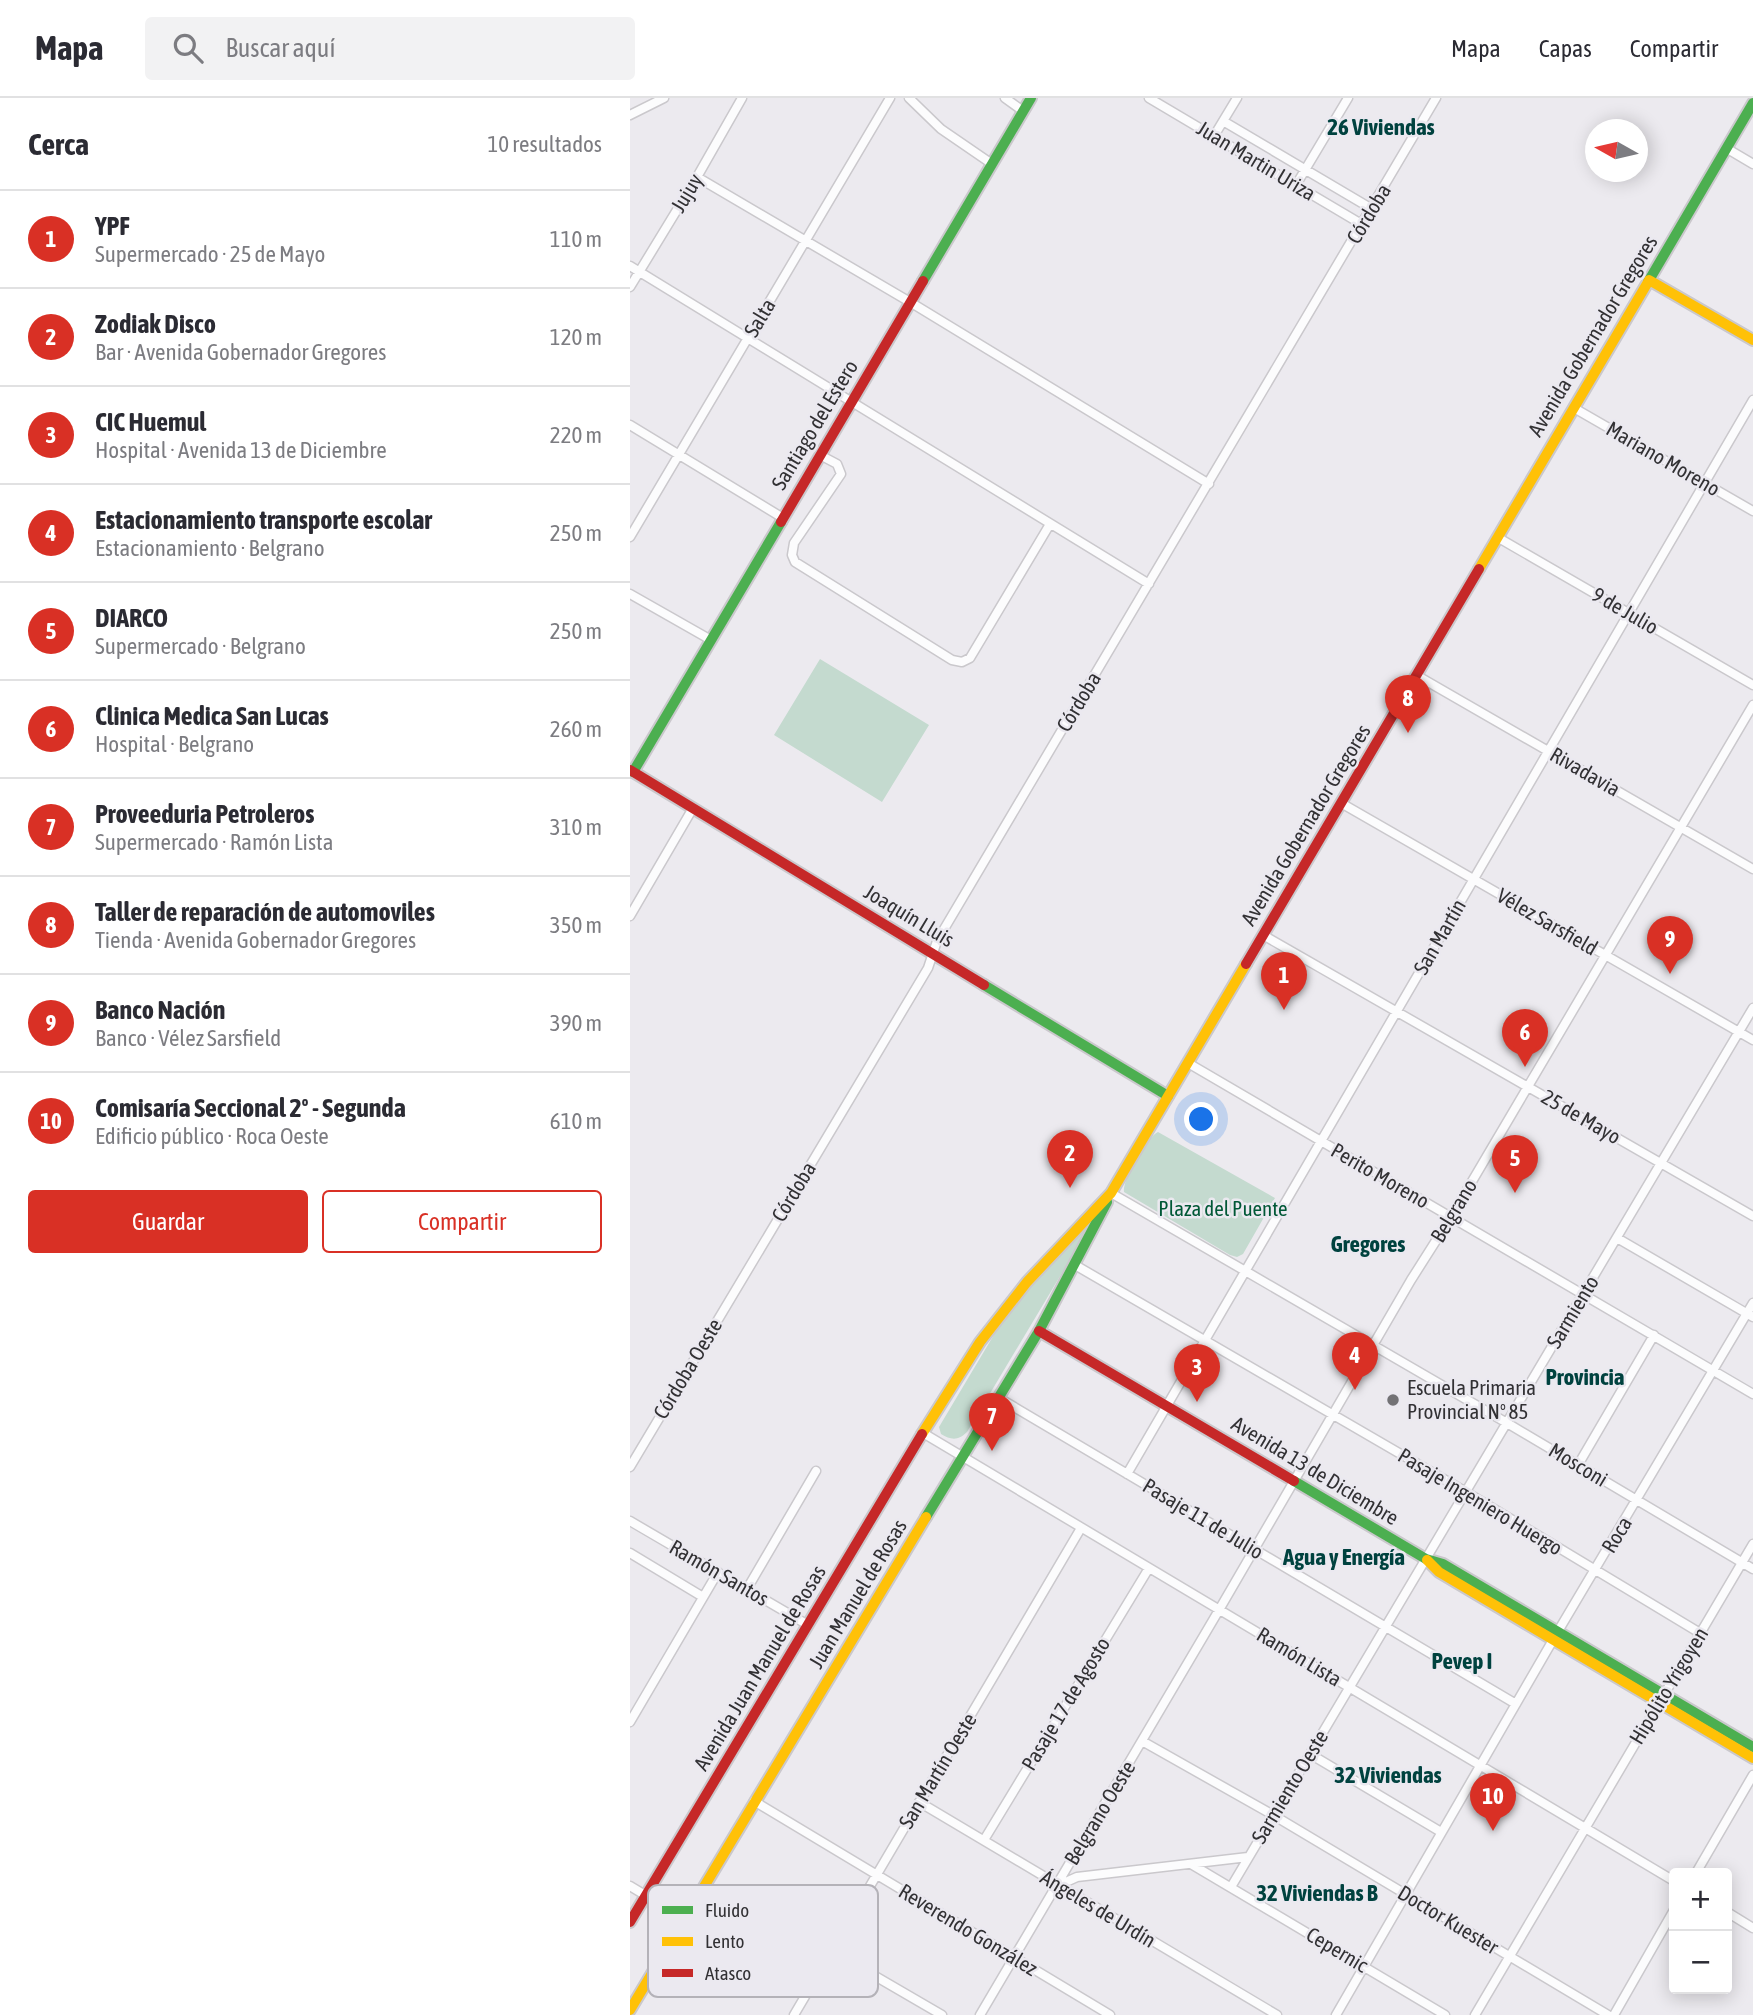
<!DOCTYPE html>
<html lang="es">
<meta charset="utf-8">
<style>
body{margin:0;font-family:"Asap Condensed",sans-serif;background:#f2f2f3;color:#2b2b33}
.controls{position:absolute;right:21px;bottom:21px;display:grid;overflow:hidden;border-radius:7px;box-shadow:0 4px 18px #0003}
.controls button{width:63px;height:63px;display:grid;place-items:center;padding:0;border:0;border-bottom:2px solid #e1e1e2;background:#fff;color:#2b2b33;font:35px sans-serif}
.compass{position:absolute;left:955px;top:21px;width:63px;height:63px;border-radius:50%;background:#fff;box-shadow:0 4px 18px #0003;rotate:278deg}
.you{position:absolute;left:572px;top:1022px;width:24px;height:24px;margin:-18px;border:5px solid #fff;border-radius:50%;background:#1a73e8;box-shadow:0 0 0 10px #1a73e833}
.badge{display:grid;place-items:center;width:46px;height:46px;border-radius:50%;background:#d93025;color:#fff;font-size:23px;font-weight:700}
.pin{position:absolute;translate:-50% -58px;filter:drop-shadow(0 2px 4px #0008)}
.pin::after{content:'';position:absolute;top:37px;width:24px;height:21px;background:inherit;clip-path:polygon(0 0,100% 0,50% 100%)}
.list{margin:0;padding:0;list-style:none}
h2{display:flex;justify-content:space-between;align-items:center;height:91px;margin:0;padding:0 28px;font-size:30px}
h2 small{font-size:23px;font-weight:400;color:#7c7c81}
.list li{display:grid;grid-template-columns:46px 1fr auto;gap:21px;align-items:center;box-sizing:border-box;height:98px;padding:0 28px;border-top:2px solid #e1e1e2}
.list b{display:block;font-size:26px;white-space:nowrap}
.list p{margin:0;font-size:23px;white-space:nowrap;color:#7c7c81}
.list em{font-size:23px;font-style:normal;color:#7c7c81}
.actions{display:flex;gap:14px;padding:21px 28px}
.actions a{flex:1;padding:16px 0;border:2px solid #d93025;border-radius:7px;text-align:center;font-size:24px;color:#d93025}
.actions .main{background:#d93025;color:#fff}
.icon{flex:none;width:38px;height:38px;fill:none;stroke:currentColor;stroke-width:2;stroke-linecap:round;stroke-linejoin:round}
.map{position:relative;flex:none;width:1123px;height:1917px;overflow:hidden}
header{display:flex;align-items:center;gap:42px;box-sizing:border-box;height:98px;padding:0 35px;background:#fff;border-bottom:2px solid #e1e1e2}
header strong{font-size:33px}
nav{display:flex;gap:38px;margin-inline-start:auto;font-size:24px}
.search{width:490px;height:63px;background:#f2f2f3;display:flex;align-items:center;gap:18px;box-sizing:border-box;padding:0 24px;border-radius:7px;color:#7c7c81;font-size:26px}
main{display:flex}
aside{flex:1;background:#fff}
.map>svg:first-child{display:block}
.green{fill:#c4dacf}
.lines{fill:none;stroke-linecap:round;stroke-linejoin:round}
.street-casing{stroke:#cac8cc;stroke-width:11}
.fast-casing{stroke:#cac8cc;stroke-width:14}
.slow-casing{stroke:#cac8cc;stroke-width:14}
.jam-casing{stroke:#cac8cc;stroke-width:14}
.street{stroke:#fcfcfd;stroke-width:8}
.fast{stroke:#4caf50;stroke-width:10}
.slow{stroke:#ffc107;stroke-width:10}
.jam{stroke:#c62828;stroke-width:10}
.poi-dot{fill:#737275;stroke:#ebe9f0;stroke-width:2.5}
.labels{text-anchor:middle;stroke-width:5;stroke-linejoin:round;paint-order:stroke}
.street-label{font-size:21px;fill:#323134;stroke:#ebe9f0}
.park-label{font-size:21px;fill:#005836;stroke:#ebe9f0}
.poi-label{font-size:21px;fill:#323134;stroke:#ebe9f0;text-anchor:start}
.neighbourhood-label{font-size:23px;font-weight:bold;fill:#00423f;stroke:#ebe9f0}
.key{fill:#ebe9f0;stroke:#b4b2b8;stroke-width:2}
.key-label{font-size:19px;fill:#323134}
</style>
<header>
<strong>Mapa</strong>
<div class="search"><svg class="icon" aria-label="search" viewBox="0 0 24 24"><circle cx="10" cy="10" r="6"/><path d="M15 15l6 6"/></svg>Buscar aquí</div>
<nav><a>Mapa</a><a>Capas</a><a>Compartir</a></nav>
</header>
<main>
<aside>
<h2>Cerca<small>10 resultados</small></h2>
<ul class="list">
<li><span class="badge">1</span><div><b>YPF</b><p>Supermercado · 25 de Mayo</p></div><em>110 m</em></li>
<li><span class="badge">2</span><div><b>Zodiak Disco</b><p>Bar · Avenida Gobernador Gregores</p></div><em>120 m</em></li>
<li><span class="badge">3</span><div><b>CIC Huemul</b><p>Hospital · Avenida 13 de Diciembre</p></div><em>220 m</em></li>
<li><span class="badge">4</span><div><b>Estacionamiento transporte escolar</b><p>Estacionamiento · Belgrano</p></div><em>250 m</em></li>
<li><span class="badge">5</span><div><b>DIARCO</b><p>Supermercado · Belgrano</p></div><em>250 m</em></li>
<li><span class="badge">6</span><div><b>Clinica Medica San Lucas</b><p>Hospital · Belgrano</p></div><em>260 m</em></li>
<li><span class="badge">7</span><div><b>Proveeduria Petroleros</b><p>Supermercado · Ramón Lista</p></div><em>310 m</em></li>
<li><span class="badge">8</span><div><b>Taller de reparación de automoviles</b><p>Tienda · Avenida Gobernador Gregores</p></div><em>350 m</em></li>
<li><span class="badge">9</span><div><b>Banco Nación</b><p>Banco · Vélez Sarsfield</p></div><em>390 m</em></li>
<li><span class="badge">10</span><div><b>Comisaría Seccional 2º - Segunda</b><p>Edificio público · Roca Oeste</p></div><em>610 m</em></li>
</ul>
<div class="actions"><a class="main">Guardar</a><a>Compartir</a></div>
</aside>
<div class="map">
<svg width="1123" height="1917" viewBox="0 0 1123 1917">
<rect width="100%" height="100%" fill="#eceaef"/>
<path class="green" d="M190,561L299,627L252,704L144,637Z
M528,1034L645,1100L613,1156L607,1159L600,1157L494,1094C492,1082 517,1039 528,1034Z
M463,1123L337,1334C328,1343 321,1342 311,1336L309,1329L368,1230L391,1199L458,1124Z"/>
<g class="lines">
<g class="street-casing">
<path id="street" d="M279,0L311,31L362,66
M375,0L393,13
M519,0L733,127
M0,17L34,0
M593,23L742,111
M584,38L607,0
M1096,50L1123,66
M67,79L280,204L579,386
M666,87L718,0
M0,168L519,486
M0,189L67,79L112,0
M944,310L1123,413
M0,327L153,420
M190,357L207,366L211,376L164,445L162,457L165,464L322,562L332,564L340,560L420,426
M0,439L260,0
M867,439L1123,587
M0,496L81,542
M786,577L1123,771
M711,705L1123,942
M0,818L63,710
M633,837L1123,1118
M558,965L1123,1296
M481,1095L877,1325L1123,1471
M987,1140L1123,1219
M445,1167L836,1394L1070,1535
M369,1300L886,1606
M293,1335L1044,1783
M948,1367L1024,1237
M0,1369L298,870L307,843L806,0
M497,1376L1123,302
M0,1423L178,1527
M0,1455L73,1499
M117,1491L186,1373
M0,1624L88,1474
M512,1643L643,1717L978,1917
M680,1656L811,1734
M124,1703L480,1917
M289,1704L647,1917
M354,1742L519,1470
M561,1766L815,1917
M1066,1775L1123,1677
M0,1788L15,1797
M427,1788L447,1779L618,1759
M601,1789L1123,910
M1097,1814L1123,1830
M202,1853L312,1917
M164,1917L451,1430
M350,1917L589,1512L781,1182L821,1119L1123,607
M706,1917L927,1535L1123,1205
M845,1917L1123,1446
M984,1917L1044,1812"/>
</g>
<g class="fast-casing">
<path id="fast" d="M293,183L401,0
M1018,184L1123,5
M3,674L151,424
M354,887L538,998
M664,1383L796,1461L813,1466L1123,1649
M296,1419L409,1233L477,1104"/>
</g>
<g class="slow-casing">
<path id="slow" d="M1019,182L1123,242
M849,471L1018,184
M292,1336L350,1244L397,1184L481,1095L616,866
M797,1462L809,1474L1123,1660
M0,1912L296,1419"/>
</g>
<g class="jam-casing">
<path id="jam" d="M151,424L293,183
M0,672L354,887
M616,866L849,471
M409,1233L664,1383
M0,1824L292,1336"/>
</g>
<use href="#street" class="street"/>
<use href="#fast" class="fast"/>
<use href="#slow" class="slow"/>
<use href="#jam" class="jam"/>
</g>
<circle class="poi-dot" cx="763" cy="1302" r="7"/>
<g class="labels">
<g class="street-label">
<text transform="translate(626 63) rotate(31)" y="7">Juan Martin Uriza</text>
<text transform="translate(57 95) rotate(-59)" y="7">Jujuy</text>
<text transform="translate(739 116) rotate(-59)" y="7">Córdoba</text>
<text transform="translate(130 220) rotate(-59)" y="7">Salta</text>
<text transform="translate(963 238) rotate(-59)" y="7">Avenida Gobernador Gregores</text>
<text transform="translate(185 327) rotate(-59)" y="7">Santiago del Estero</text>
<text transform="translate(1033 361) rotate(30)" y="7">Mariano Moreno</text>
<text transform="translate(995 513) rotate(30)" y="7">9 de Julio</text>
<text transform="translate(449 604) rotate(-59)" y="7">Córdoba</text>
<text transform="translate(955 674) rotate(30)" y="7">Rivadavia</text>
<text transform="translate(676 727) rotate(-59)" y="7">Avenida Gobernador Gregores</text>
<text transform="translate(279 818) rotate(31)" y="7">Joaquín Lluis</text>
<text transform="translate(917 824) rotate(30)" y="7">Vélez Sarsfield</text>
<text transform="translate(810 839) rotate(-60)" y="7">San Martín</text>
<text transform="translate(951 1019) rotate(30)" y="7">25 de Mayo</text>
<text transform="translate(750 1078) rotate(30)" y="7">Perito Moreno</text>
<text transform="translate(164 1094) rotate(-59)" y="7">Córdoba</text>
<text transform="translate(824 1113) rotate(-59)" y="7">Belgrano</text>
<text transform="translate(943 1214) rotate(-59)" y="7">Sarmiento</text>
<text transform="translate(58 1271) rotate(-59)" y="7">Córdoba Oeste</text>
<text transform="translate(948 1367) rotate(31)" y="7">Mosconi</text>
<text transform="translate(685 1373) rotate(31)" y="7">Avenida 13 de Diciembre</text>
<text transform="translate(850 1404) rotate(31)" y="7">Pasaje Ingeniero Huergo</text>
<text transform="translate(573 1421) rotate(31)" y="7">Pasaje 11 de Julio</text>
<text transform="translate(987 1437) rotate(-59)" y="7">Roca</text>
<text transform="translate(89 1475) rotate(30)" y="7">Ramón Santos</text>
<text transform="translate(228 1496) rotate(-59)" y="7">Juan Manuel de Rosas</text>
<text transform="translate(669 1559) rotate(31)" y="7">Ramón Lista</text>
<text transform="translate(130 1570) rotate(-59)" y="7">Avenida Juan Manuel de Rosas</text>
<text transform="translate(1039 1588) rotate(-59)" y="7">Hipólito Yrigoyen</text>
<text transform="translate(436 1606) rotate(-59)" y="7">Pasaje 17 de Agosto</text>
<text transform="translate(308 1673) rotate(-59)" y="7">San Martín Oeste</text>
<text transform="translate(660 1689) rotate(-59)" y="7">Sarmiento Oeste</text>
<text transform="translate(470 1715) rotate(-59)" y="7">Belgrano Oeste</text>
<text transform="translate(468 1811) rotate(31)" y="7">Ángeles de Urdín</text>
<text transform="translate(818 1822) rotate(31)" y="7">Doctor Kuester</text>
<text transform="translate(338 1832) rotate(31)" y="7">Reverendo González</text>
<text transform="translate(707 1852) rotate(31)" y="7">Cepernic</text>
</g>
<g class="park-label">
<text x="593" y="1118">Plaza del Puente</text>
</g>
<g class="poi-label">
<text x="777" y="1297">Escuela Primaria<tspan x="777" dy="24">Provincial Nº 85</tspan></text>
</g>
<g class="neighbourhood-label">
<text x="751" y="37">26 Viviendas</text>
<text x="738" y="1154">Gregores</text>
<text x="955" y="1287">Provincia</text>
<text x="714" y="1467">Agua y Energía</text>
<text x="832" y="1571">Pevep I</text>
<text x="758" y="1685">32 Viviendas</text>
<text x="687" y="1803">32 Viviendas B</text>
</g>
</g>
<rect x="18" y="1787" width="230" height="112" rx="10" class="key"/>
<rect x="32" y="1808" width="31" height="8" fill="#4caf50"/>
<rect x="32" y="1839" width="31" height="9" fill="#ffc107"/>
<rect x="32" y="1871" width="31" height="8" fill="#c62828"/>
<g class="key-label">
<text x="75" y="1819">Fluido</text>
<text x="75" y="1850">Lento</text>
<text x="75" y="1882">Atasco</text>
</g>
</svg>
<div class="controls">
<button>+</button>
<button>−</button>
</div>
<svg class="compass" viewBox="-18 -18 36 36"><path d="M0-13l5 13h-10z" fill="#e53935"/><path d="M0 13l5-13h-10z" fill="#7c7c81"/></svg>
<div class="you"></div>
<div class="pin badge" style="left:654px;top:912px">1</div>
<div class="pin badge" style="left:440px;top:1090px">2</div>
<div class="pin badge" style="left:567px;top:1304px">3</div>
<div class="pin badge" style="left:725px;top:1292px">4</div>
<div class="pin badge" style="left:885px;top:1095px">5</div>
<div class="pin badge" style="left:895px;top:969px">6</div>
<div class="pin badge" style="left:362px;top:1353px">7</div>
<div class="pin badge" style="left:778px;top:635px">8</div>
<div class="pin badge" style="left:1040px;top:876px">9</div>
<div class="pin badge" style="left:863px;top:1733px">10</div>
</div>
</main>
